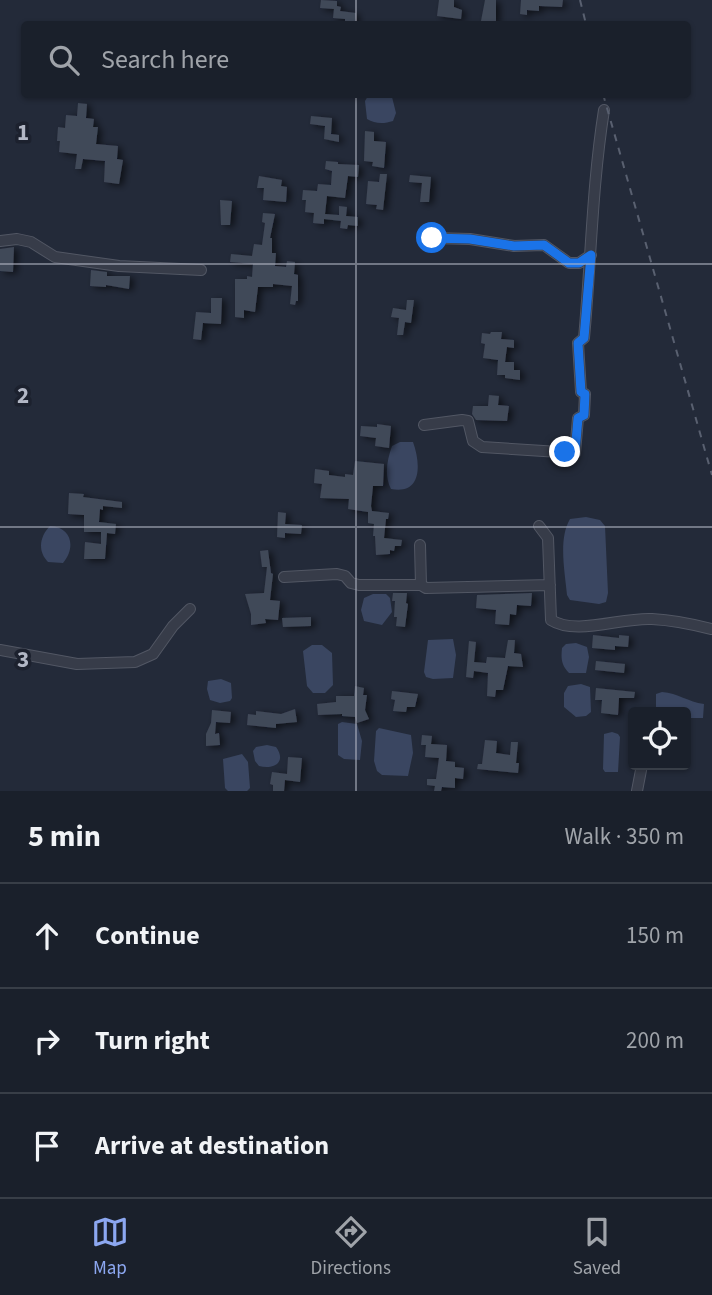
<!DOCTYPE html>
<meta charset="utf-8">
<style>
body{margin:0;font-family:"Source Sans 3",sans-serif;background:#232833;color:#f1f3f6}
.controls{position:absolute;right:21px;bottom:21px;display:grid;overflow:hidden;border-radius:7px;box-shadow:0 2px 5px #0004}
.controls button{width:63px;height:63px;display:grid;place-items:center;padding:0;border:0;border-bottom:2px solid #383e47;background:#1a202b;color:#f1f3f6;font:35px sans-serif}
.stop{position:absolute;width:21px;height:21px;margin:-16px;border:5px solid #1a73e8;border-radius:50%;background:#fff}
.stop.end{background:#1a73e8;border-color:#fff;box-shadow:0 2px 7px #0008}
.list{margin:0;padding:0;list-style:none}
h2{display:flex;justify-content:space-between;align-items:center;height:91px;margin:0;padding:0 28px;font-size:30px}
h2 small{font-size:23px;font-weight:400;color:#9fa3a9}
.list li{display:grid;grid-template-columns:46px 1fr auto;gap:21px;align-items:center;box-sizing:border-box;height:105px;padding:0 28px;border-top:2px solid #383e47}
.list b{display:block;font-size:26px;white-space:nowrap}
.list em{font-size:23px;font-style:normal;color:#9fa3a9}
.icon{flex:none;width:38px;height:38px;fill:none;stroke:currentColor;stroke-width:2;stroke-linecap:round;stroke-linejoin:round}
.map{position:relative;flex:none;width:712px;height:791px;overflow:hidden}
.search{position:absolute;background:#1a202b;box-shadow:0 2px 5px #0004;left:21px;right:21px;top:21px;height:77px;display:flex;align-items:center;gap:18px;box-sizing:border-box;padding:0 24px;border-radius:7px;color:#9fa3a9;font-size:26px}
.sheet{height:406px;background:#1a202b}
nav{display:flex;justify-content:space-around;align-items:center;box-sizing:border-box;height:98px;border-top:2px solid #383e47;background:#1a202b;font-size:19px;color:#9fa3a9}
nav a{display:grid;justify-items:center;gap:4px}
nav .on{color:#8ca7f0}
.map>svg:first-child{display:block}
.water{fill:#3a4661}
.building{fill:#404858;filter:url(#shadow)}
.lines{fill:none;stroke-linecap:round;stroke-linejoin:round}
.minor-casing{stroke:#525764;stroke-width:12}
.minor{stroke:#373c49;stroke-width:10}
.rail{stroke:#596070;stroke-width:2;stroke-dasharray:7 7;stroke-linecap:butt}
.route{stroke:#1a73e8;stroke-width:9}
.grid{fill:none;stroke:#b2b7c5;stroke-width:2;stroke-opacity:0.55}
.grid-label{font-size:23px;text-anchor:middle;font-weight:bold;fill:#b2b7c5;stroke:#1c212e;stroke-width:7;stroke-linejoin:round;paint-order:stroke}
</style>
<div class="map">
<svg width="712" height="791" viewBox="0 0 712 791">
<defs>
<filter id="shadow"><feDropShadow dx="4" dy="2" stdDeviation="3.5" flood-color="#0009"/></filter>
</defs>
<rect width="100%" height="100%" fill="#232a39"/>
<path class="water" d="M368,96L392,97L396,113L393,121C384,124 375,124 367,119L365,101Z
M400,442H413C421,464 422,495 391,489C384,476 387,460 392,446Z
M586,517L600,520L605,526L608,593L606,602L599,604L570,600L567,595C565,572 558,539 570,519Z
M50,526C72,527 76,548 63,563L48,562C37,551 40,536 50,526Z
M373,594H386L390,598L392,612L382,625L364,621L361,610L364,598Z
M453,639L456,655L453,678L433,679L426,677L424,672L428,640Z
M576,643L587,647L589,657L586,673H569C561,665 561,658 562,648L566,644Z
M312,645H322L332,653L333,685L325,693H313L307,686L303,651Z
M221,679L231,683L232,698L230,701L220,703L210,700L207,689L208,681Z
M581,684L590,687L591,712L586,716L576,717L564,707V693L568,686Z
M662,692C678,693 688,702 704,704L703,718H686V712H656V694Z
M342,722L357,724L362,741L360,760L344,759L338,755V724Z
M379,728L411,735L413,753L408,776L382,775L377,771L374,761L376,731Z
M612,732L618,734L620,737L618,772H605L603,769L604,734Z
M267,745L276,747C287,762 274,770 259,766L255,761L253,751L256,747Z
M242,754L248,762L250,788L247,791H228L225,788L223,759Z"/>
<path class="building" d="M321,0L337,1V6L341,7L340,11L356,13L355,24H345V19L333,18L334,9L320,8Z
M439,0H454V7L462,10L461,19L437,16Z
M485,0H496V22L481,21Z
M521,0H563L562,7L539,6V11L527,10V15L520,14Z
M78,103L87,104L86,118L94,119L93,127H98L96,144L118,146L117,159L123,160L119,184L104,182L105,161L83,159L81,169H75L77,154L59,152L60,141H57L58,127L65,128L66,115L77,116Z
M311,116L332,118L331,134L339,135V142L324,139L325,126L310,124Z
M365,131L374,132V141L386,142L384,168L372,166L373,162L364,161Z
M326,161L338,162V164L359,165L358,177L348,176L345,198L327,196L325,214L339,215V206L347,207L346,216L358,217V226L348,225L347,229L340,228L341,221L324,219V224L313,223L314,213L305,212L306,200H302L303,190L317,191L318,184L331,185L332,171L325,169Z
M380,174H387L383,210L376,209L377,205L366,204L368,181L379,182Z
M410,175L431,177L429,202H420L422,183L409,182Z
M259,176L282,180L281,186L287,187L286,202L263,200L264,188H257Z
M220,200L232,201L230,225H221Z
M263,213L275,214L270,238H272V253H276L275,266L286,267L287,261L295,262L294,274L298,275V301H296L295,305L290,304L292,286L273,284V287H258L255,312L244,310V318L235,317V279H247V276L252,277L253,264L230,262L231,254L252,256L254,244L262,245L265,223L262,222Z
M14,247L13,272L0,271V249Z
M91,270L107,272V276H130L129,289L106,285V287L90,286Z
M211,298H222L221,324L203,323L201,340L193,339L196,312L211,313Z
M407,300H414L411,323L405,322L403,335H397L399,318L391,317L393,308L406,310Z
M491,332H502L501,339L514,340V348L507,347L505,362H514V370H520V380L505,378V375H497L498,360L483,358L485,344L481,343L482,333L490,334Z
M489,395L499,396L498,405L509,406L507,421L476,420L472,414L473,406H488Z
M377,424L391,426L389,448L375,446L376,438L360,436L361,426L377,427Z
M355,461L384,464L383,486H373L371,506L372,511L389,513L388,519H386L384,538L402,540L401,546H395L394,551L390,550V554L376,555L375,536H373L374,524L368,523V512L348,509L349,499L320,498L322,484L314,483L315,469L329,471V475L345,477V474L353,475Z
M69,493L84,494L83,497L122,502V508L103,506V510L100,509L99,522L116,524L115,534L107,533L105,559H84L85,542L101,544V532H84V515L68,514Z
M278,512L286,513L285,524L302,525L301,534L285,533V538L277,537Z
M268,550L271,573L273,574L270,600L280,601L278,620L265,619L266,623L251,625V614L245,594L264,593L267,567H262L260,551Z
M393,593H407L406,603L408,604L405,627L396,626L397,617H394L395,601H392Z
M532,593L531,606L517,605L516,615L510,614L509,625L495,624L496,610L476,608L477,595Z
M311,617V626L283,627L282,618Z
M593,635L619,638V635L629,636L628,647L615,646V650L592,648Z
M508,640H515L514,653L521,654L523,667L508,666L503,690H496L495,697L487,696L488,673L474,671L473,678L466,677L469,641L476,642L474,662L486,663L487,657L505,658Z
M596,661L625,664L624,673L595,670Z
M355,686L364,688L363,695H367L365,710L369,719L357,723L355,717L342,716V714L318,715L317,704L336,702V696H354Z
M596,688L635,692L634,698H619L618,715L601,713L602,700H595Z
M392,691L418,694L415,707H407L406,712L393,711L395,700L391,699Z
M295,709L297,722L276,724V728L247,725L248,714L256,715V711L281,714Z
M212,710L231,712L230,723L216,722L215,734L219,733L220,745L206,746V734L211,723Z
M422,735L432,736L431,744L447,745L446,761L455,762V767L464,768L463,779L455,778V788L442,787L441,791H434L435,786L427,785V779H436L439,758L425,757L426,745H421Z
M485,740L497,741L496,753L510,755L511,742H518L516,763H519L518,773L477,769L478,764H482Z
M288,757L302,758L300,782L285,780L284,791H273V785L270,784L272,772L287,774Z"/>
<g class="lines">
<g class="minor-casing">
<path id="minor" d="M432,238L470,239L514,246L544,245L569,263H579L591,255
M0,241L17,239L31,242L55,257L119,266L201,270
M424,425L462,420L468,421L473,441L482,447L575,453L578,418L584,415L585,394L581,392L578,343L584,338C591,262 592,186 604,110
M539,526L548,538L551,620C576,636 622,617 652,619C671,620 692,624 711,629
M420,545L421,585L426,588L550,585
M284,577L337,574L345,576L351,583L359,585H421
M0,650L77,664L135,662L153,654L173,626L190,609
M637,791L642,765"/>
</g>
<use href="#minor" class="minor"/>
<path class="rail" d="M580,0L586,24
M603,94L712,475"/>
</g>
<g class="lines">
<path class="route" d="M432,238L470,239L514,246L544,245L569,263H579L591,255L584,338L578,343L581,392L585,394L584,415L578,418L575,453L565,452"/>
</g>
<path class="grid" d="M356,0V24M356,94V791M0,264H712M0,527H712"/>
<g class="grid-label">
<text x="23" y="140">1</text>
<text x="23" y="403">2</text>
<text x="23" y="667">3</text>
</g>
</svg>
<div class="controls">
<button><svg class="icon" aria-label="locate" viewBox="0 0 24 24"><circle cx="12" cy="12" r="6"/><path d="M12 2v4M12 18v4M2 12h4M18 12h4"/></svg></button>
</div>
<div class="stop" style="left:432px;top:238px"></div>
<div class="stop end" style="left:565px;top:452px"></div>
<div class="search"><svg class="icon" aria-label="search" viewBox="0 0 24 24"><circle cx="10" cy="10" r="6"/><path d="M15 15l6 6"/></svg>Search here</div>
</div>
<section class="sheet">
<h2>5 min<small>Walk · 350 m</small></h2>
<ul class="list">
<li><svg class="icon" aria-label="ahead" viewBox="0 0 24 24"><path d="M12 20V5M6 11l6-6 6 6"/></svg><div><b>Continue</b></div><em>150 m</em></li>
<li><svg class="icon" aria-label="right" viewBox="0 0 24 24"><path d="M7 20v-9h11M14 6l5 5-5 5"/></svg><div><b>Turn right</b></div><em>200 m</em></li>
<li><svg class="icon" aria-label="arrive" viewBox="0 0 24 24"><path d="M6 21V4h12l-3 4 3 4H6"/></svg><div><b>Arrive at destination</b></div></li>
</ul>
</section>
<nav>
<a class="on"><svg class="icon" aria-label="map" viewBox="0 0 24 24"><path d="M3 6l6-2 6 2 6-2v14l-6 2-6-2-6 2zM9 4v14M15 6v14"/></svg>Map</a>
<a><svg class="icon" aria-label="directions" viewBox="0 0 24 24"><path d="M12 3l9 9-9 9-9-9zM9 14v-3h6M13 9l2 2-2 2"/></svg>Directions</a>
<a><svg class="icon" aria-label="saved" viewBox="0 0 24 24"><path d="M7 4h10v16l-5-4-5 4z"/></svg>Saved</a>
</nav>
